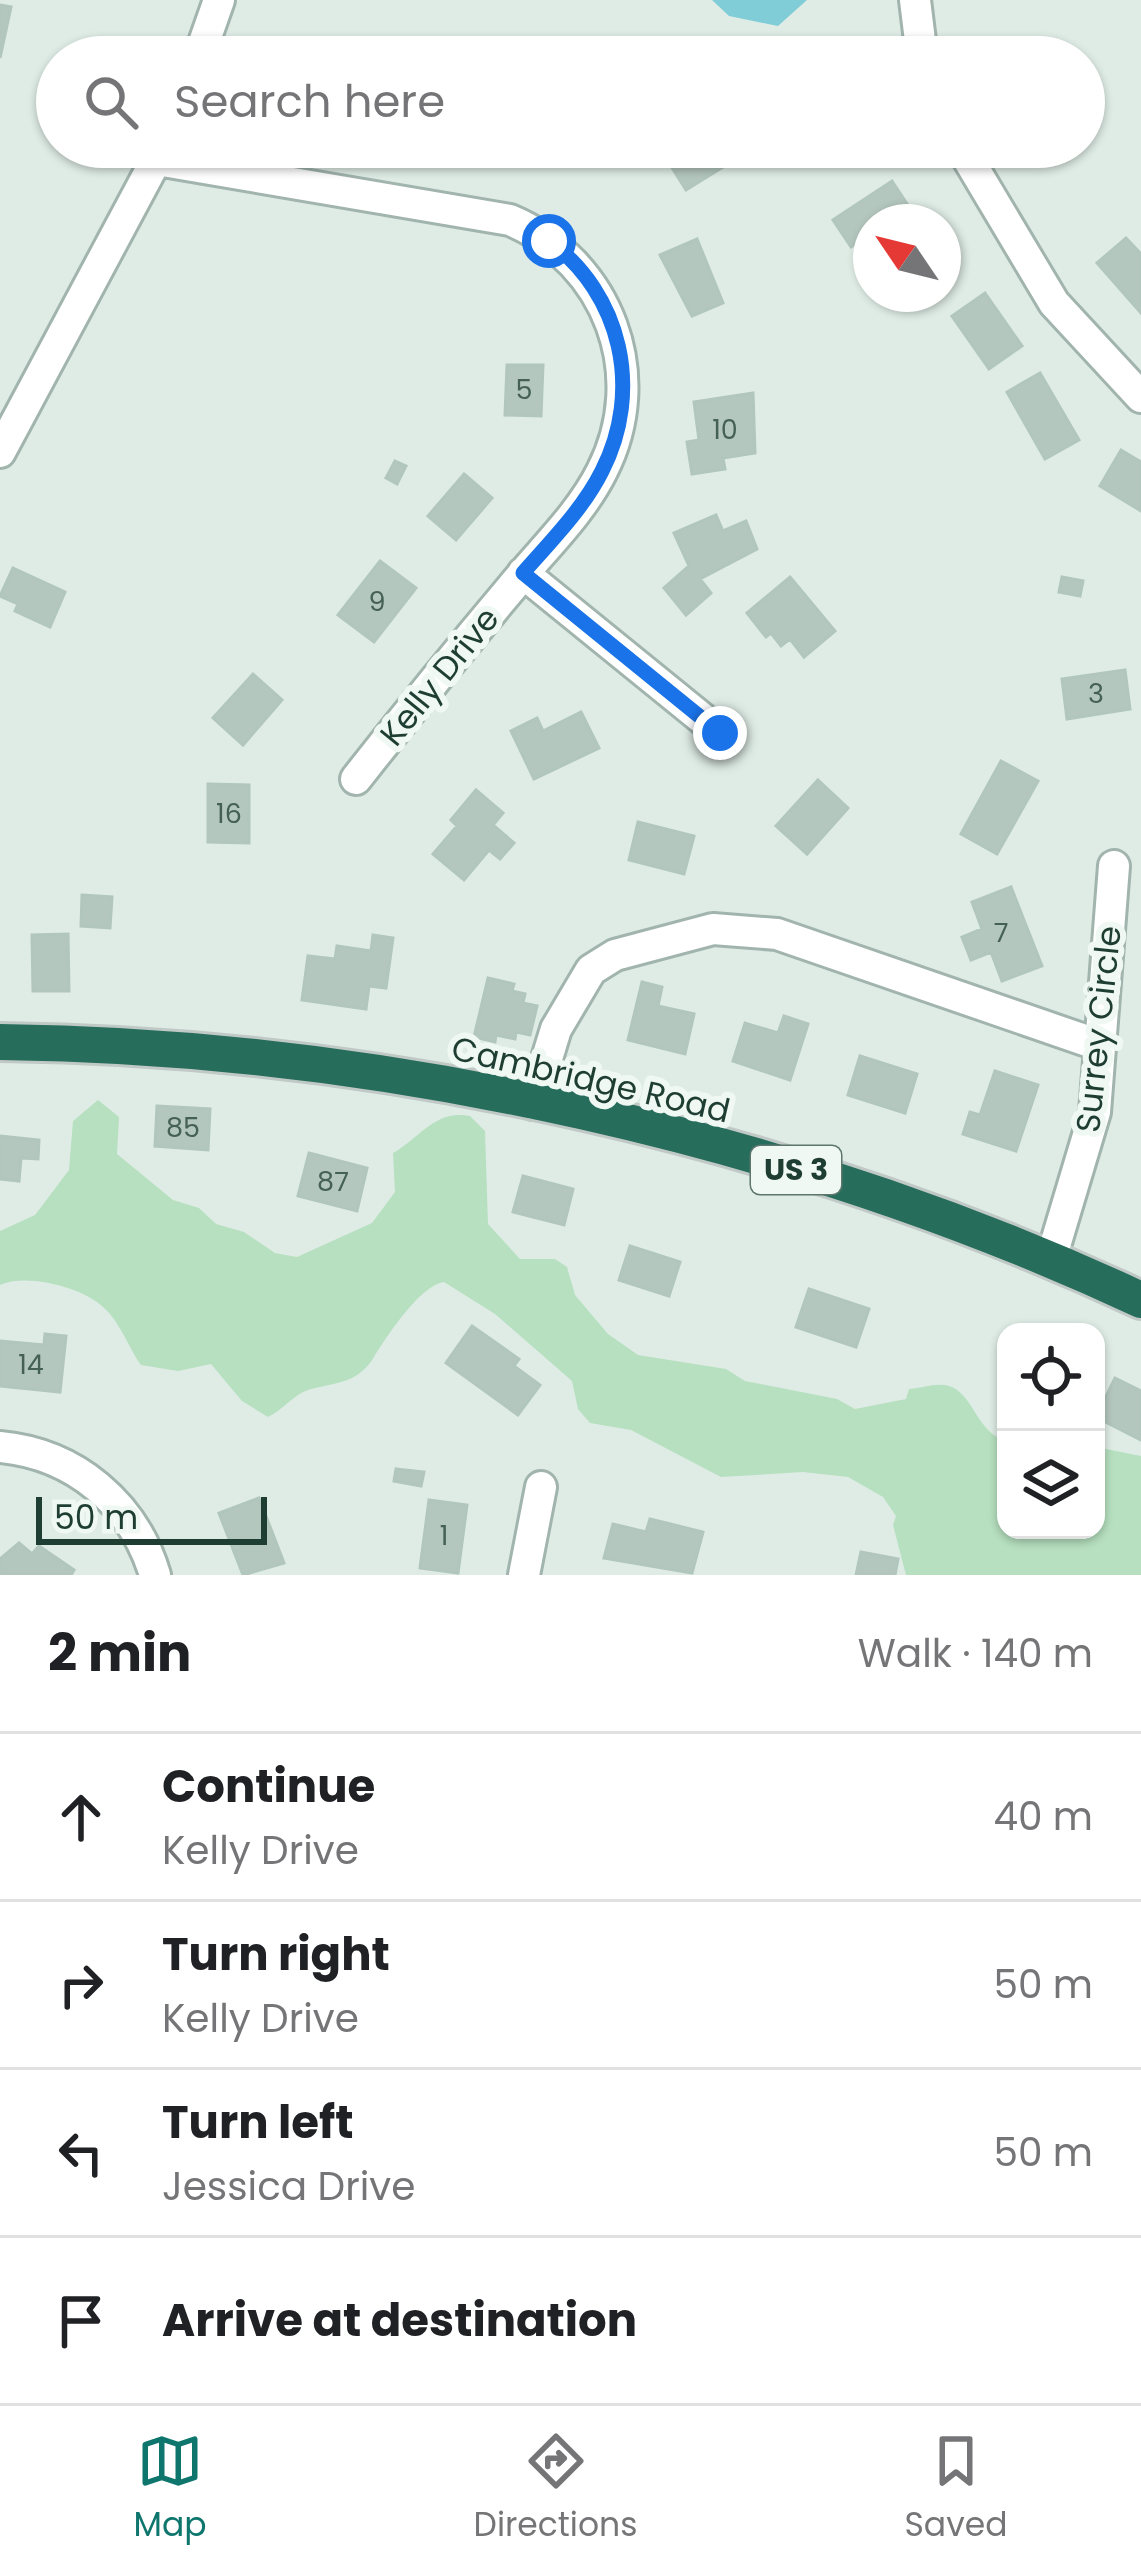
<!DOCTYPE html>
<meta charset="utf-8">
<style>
body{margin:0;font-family:Poppins,sans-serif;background:#f2f2f2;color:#202124}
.controls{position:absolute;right:36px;bottom:36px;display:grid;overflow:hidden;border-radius:24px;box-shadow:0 3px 9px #0004}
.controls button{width:108px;height:108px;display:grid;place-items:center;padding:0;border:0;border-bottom:3px solid #e0e0e0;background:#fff;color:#202124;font:60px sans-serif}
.compass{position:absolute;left:853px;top:204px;width:108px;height:108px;border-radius:50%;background:#fff;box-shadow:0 3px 9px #0004;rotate:305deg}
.scale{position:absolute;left:36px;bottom:30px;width:231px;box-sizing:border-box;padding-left:12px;border:6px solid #1e3e34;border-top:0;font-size:33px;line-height:42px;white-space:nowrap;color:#1e3e34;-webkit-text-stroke:9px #f0f8f4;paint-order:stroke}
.stop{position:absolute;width:36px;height:36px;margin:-27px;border:9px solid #1a73e8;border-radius:50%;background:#fff}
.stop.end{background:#1a73e8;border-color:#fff;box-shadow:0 3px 12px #0008}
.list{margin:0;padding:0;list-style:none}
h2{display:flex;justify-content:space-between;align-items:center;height:156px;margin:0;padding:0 48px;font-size:51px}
h2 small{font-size:39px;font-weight:400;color:#757577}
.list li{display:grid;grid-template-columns:78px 1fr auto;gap:36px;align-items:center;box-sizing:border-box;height:168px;padding:0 48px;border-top:3px solid #e0e0e0}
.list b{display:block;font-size:45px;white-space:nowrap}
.list p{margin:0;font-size:39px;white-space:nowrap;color:#757577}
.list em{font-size:39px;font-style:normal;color:#757577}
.icon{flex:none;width:66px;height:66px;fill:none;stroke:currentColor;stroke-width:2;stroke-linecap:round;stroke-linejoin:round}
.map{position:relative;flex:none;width:1141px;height:1575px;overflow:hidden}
.search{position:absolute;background:#fff;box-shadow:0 3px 9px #0004;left:36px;right:36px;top:36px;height:132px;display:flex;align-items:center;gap:30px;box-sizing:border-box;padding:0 42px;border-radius:66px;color:#757577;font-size:45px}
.sheet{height:828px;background:#fff}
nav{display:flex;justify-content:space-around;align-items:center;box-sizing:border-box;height:168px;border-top:3px solid #e0e0e0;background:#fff;font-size:33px;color:#757577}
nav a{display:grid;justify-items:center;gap:6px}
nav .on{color:#0f766e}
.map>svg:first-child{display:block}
.green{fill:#b6e0bf}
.water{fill:#81cdd7}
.building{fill:#b4c7bf;stroke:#b1c6bd;stroke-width:3}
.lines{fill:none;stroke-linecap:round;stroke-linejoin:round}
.minor-casing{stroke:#a1b4ad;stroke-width:36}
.highway-casing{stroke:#c0c9c6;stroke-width:42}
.minor{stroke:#fff;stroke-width:30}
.highway{stroke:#276d5c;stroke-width:36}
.route{stroke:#1a73e8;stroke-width:15}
.labels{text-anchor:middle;stroke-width:12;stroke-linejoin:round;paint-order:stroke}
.number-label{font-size:27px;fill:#446057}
.shield{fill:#f0f8f4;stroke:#5d766e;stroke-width:3}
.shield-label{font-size:30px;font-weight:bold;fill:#1e3e34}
.street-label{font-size:33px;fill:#1e3e34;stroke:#f0f8f4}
</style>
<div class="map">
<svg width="1141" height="1575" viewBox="0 0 1141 1575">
<rect width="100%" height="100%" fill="#dfece6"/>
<path class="green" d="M98,1100L119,1117L117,1154L173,1200L199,1208L216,1224L244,1232L275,1253L297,1257L372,1223L395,1192L393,1153C420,1138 435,1109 470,1116L485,1131L488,1224L520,1259H555L567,1267L575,1295L608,1334L638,1355L726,1369L745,1381L837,1399L855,1409L906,1399L909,1389C921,1388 938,1382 949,1386C974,1394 976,1432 1006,1441V1530H1096V1447L1141,1456V1575H906L893,1525L896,1516L883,1497L848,1477L803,1472L721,1477L631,1430L590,1423L578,1409L572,1381L495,1314L444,1282C419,1286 386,1338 374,1357C357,1385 334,1382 308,1390C293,1395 283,1410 268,1417L242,1401L211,1364L178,1371L141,1365C128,1347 121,1323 103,1307C82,1287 26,1273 0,1285V1231L35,1215L69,1170L73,1121Z"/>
<path class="water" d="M712,0H807L778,26L729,16Z"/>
<path class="building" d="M0,5L11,7L0,58Z
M306,47L374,57H304Z
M659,147H710L723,167L686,190Z
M892,181L919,222H871V239L868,235L851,247L833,220Z
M1126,238L1141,254V313L1097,263Z
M697,239L723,303L692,316L660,255Z
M985,293L1022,346L989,369L952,316Z
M507,365H543L541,416L505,415Z
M1040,373L1079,440L1045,459L1007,392Z
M753,393L755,453L723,458L725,469L692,474L687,442L699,440L694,402Z
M1121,450L1141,462V511L1100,486Z
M395,461L406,466L397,484L386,478Z
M464,474L492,498L456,540L428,516Z
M716,515L723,531L746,521L757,549L700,579L711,593L686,615L664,588L689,566L674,533Z
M380,561L416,588L374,642L338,615Z
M13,568L65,592L50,627L15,611L18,604L0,596Z
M790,577L835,631L804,657L790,639L781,646L771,633L766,637L747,613Z
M1062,577L1083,581L1080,596L1059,592Z
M1125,670L1130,709L1067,719L1062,679Z
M253,674L282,700L243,745L213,718Z
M581,712L599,748L534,779L511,731L537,718L543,731Z
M1001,761L1038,781L997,854L961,834Z
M818,780L848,808L807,854L776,826Z
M208,784L249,785V843L208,842Z
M476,790L503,813L493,825L514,843L500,859L489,850L464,880L433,854L457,826L451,820Z
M638,822L694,836L684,874L629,860Z
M1011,887L1042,966L1002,981L991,952L971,960L962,937L982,929L972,902Z
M82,895L112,897L110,928L81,926Z
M68,934L69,991H33L32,935Z
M373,935L393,938L386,988L369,986L366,1009L302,1000L308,956L335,959L337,946L371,951Z
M488,978L514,984L512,991L525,994L523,1003L537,1006L530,1035L516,1032L515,1039L496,1035L495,1042L474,1037Z
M642,982L662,987L658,1006L694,1014L685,1054L628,1040Z
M784,1016L808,1024L790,1080L733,1061L745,1023L778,1033Z
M860,1056L917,1074L905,1113L848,1095Z
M995,1071L1038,1085L1016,1151L963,1134L970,1112L980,1115Z
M157,1106L210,1109L208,1150L155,1146Z
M0,1136L39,1140L38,1159L21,1158L19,1181L0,1179Z
M309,1153L367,1168L357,1211L298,1196Z
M523,1176L573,1189L564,1225L513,1212Z
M630,1246L680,1262L669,1296L619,1280Z
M809,1289L869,1309L856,1347L796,1327Z
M472,1326L519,1359L514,1366L540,1385L518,1415L446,1363Z
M45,1334L66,1336L60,1392L0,1386V1341L44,1345Z
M1115,1378L1141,1391V1440L1096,1417Z
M396,1469L424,1472L421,1486L394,1481Z
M259,1498L284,1563L243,1575L219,1513Z
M429,1500L467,1505L458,1573L420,1568Z
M650,1519L703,1532L692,1573L604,1558L613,1524L646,1532Z
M19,1543L32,1554L39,1546L74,1570L71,1575H0V1559Z
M861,1552L898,1559L895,1575H856Z"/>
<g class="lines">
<g class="minor-casing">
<path id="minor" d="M915,0L922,57
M199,57L219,0
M961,147L1054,303L1141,397
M157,160L510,220C609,262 651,375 602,471C580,515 542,550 512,587C459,650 407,714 356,779
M0,452L163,147
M523,573L720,733
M533,1104L556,1029L591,970L615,955L713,929L777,934L1099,1045
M1051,1259L1095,1112L1114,866
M0,1447C75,1454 134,1504 155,1575
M524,1575L541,1487"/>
</g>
<g class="highway-casing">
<path id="highway" d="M0,1042C382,1046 795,1138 1141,1300"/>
</g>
<use href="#minor" class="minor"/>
<use href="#highway" class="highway"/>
</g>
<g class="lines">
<path class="route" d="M549,241C622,294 643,391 602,471C583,509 551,541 523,573L720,733"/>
</g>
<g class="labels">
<g class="number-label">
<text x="524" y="399">5</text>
<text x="725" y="439">10</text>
<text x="377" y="611">9</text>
<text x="1096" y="703">3</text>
<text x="229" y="823">16</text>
<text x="1001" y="942">7</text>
<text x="183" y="1137">85</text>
<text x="333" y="1191">87</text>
<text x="31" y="1374">14</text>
<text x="444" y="1545">1</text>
</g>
<rect class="shield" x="751" y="1146" width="90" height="48" rx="9"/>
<g class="shield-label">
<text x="796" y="1180">US 3</text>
</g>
<g class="street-label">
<text transform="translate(439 676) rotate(-51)" y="12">Kelly Drive</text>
<text transform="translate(1098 1029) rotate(-84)" y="12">Surrey Circle</text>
<text transform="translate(591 1079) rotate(13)" y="12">Cambridge Road</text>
</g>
</g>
</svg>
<div class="controls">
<button><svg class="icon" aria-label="locate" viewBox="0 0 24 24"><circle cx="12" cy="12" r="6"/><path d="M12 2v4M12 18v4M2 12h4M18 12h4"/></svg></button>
<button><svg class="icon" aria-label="layers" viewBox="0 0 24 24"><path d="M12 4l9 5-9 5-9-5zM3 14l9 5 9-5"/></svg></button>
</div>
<svg class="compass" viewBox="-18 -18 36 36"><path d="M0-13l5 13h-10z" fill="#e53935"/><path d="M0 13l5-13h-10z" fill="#757577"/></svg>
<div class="scale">50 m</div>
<div class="stop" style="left:549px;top:241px"></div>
<div class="stop end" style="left:720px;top:733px"></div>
<div class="search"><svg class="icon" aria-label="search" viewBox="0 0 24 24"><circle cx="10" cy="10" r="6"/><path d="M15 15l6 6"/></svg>Search here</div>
</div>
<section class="sheet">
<h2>2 min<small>Walk · 140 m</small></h2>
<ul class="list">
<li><svg class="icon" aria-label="ahead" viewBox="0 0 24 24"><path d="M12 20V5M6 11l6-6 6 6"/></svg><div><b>Continue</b><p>Kelly Drive</p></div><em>40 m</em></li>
<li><svg class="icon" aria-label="right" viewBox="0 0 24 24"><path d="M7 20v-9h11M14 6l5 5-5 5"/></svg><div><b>Turn right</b><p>Kelly Drive</p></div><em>50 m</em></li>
<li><svg class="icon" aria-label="left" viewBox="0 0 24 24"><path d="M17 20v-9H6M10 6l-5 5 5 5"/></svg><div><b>Turn left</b><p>Jessica Drive</p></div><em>50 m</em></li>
<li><svg class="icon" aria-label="arrive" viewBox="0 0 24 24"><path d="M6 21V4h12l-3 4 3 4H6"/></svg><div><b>Arrive at destination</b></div></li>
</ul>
</section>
<nav>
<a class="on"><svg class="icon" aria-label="map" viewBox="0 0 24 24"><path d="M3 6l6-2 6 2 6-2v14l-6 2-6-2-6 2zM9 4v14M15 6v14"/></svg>Map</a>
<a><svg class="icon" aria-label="directions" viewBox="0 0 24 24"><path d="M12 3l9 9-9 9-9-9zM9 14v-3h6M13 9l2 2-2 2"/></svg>Directions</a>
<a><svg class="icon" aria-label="saved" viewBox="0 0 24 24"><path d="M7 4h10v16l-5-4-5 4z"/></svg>Saved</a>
</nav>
